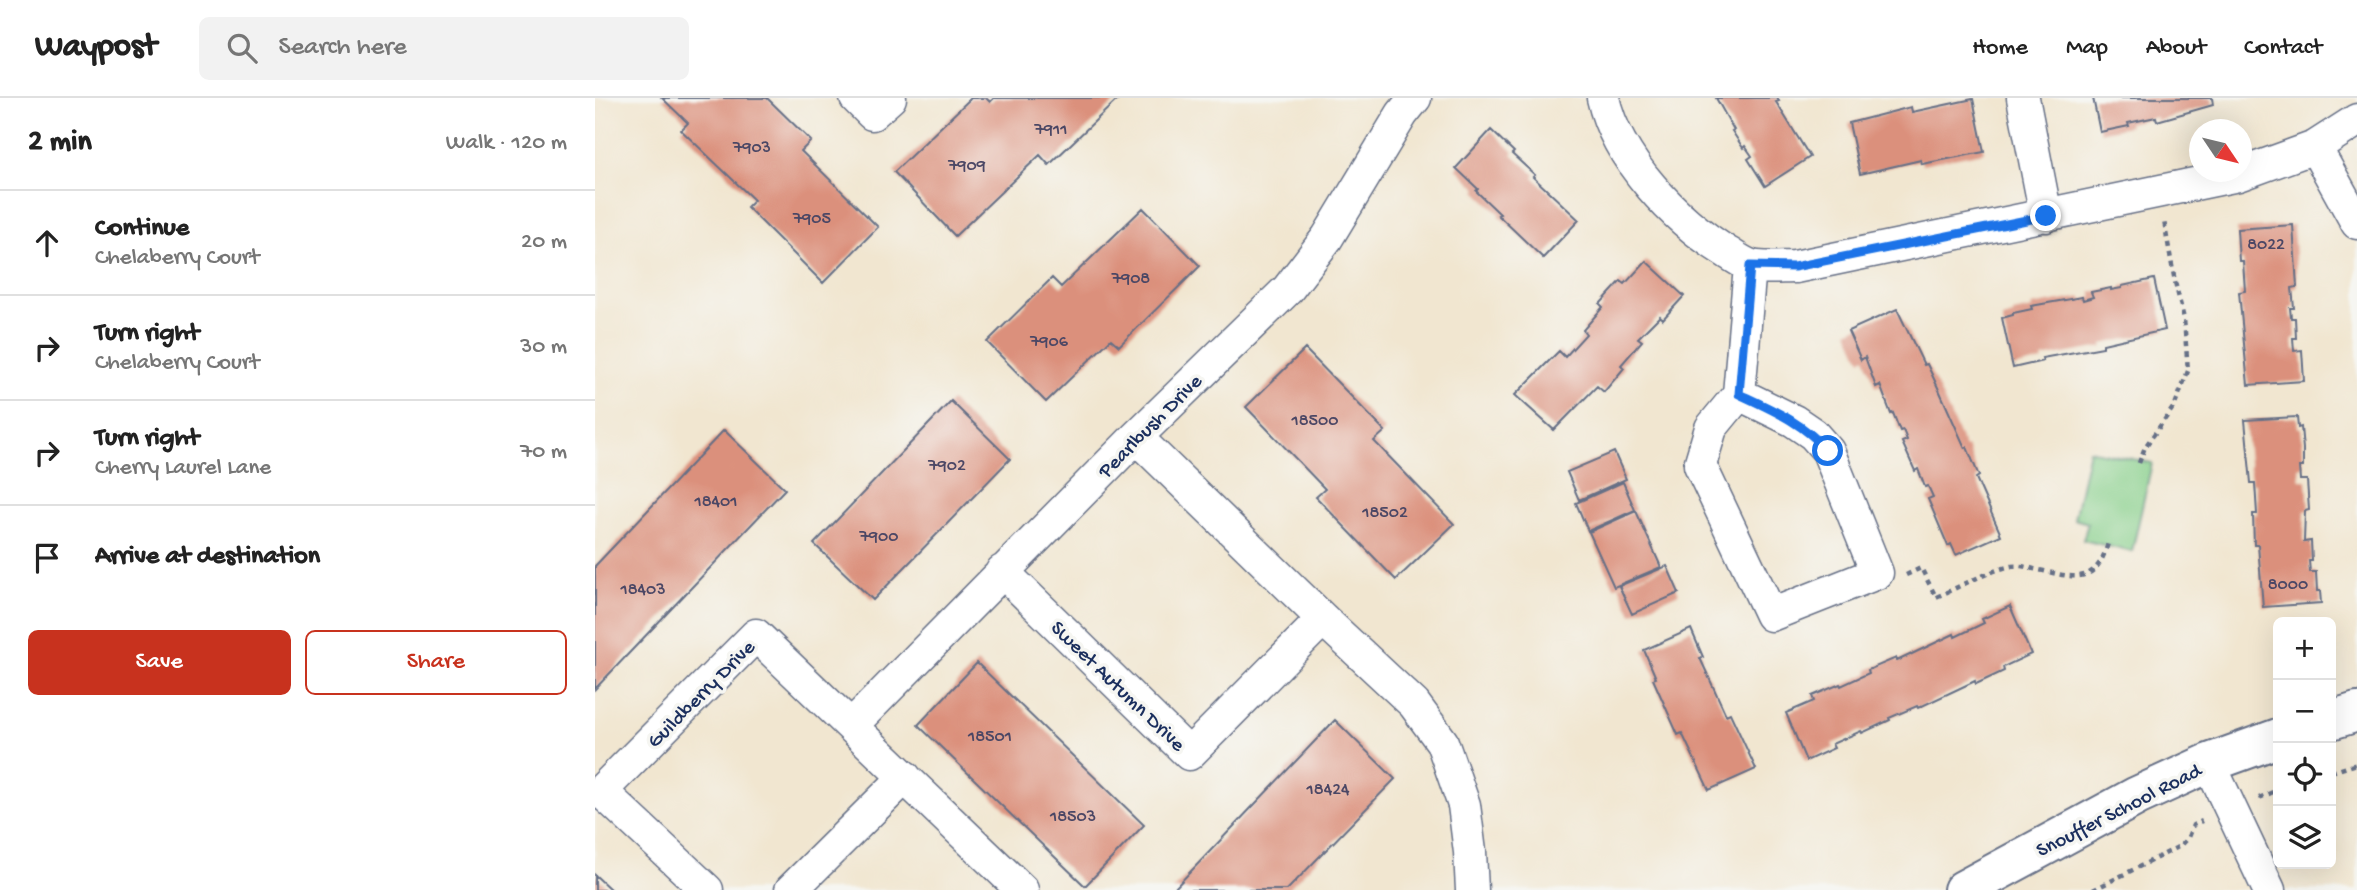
<!DOCTYPE html>
<meta charset="utf-8">
<style>
body{margin:0;font-family:"Gochi Hand",sans-serif;background:#f2f2f2;color:#222}
.controls{position:absolute;right:21px;bottom:21px;display:grid;overflow:hidden;border-radius:10px;box-shadow:0 7px 28px #0002}
.controls button{width:63px;height:63px;display:grid;place-items:center;padding:0;border:0;border-bottom:2px solid #e0e0e0;background:#fff;color:#222;font:35px sans-serif}
.compass{position:absolute;left:1594px;top:21px;width:63px;height:63px;border-radius:50%;background:#fff;box-shadow:0 7px 28px #0002;rotate:125deg}
.stop{position:absolute;width:21px;height:21px;margin:-16px;border:5px solid #1a73e8;border-radius:50%;background:#fff}
.stop.end{background:#1a73e8;border-color:#fff;box-shadow:0 2px 7px #0008}
.list{margin:0;padding:0;list-style:none}
h2{display:flex;justify-content:space-between;align-items:center;height:91px;margin:0;padding:0 28px;font-size:30px}
h2 small{font-size:23px;font-weight:400;color:#767676}
.list li{display:grid;grid-template-columns:46px 1fr auto;gap:21px;align-items:center;box-sizing:border-box;height:105px;padding:0 28px;border-top:2px solid #e0e0e0}
.list b{display:block;font-size:26px;white-space:nowrap}
.list p{margin:0;font-size:23px;white-space:nowrap;color:#767676}
.list em{font-size:23px;font-style:normal;color:#767676}
.actions{display:flex;gap:14px;padding:21px 28px}
.actions a{flex:1;padding:16px 0;border:2px solid #c8321e;border-radius:10px;text-align:center;font-size:24px;color:#c8321e}
.actions .main{background:#c8321e;color:#fff}
.icon{flex:none;width:38px;height:38px;fill:none;stroke:currentColor;stroke-width:2;stroke-linecap:round;stroke-linejoin:round}
.map{position:relative;flex:none;width:1762px;height:792px;overflow:hidden}
header{display:flex;align-items:center;gap:42px;box-sizing:border-box;height:98px;padding:0 35px;background:#fff;border-bottom:2px solid #e0e0e0}
header strong{font-size:33px}
nav{display:flex;gap:38px;margin-inline-start:auto;font-size:24px}
.search{width:490px;height:63px;background:#f2f2f2;display:flex;align-items:center;gap:18px;box-sizing:border-box;padding:0 24px;border-radius:10px;color:#767676;font-size:26px}
main{display:flex}
aside{flex:1;background:#fff}
.map>svg:first-child{display:block}
.green{fill:#87cf8a;stroke:#517f74;stroke-width:2}
.building{fill:#db907b}
.lines{fill:none;stroke-linecap:round;stroke-linejoin:round}
.minor-casing{stroke:#666f86;stroke-width:35}
.major-casing{stroke:#666f86;stroke-width:42}
.path{stroke:#666f86;stroke-width:4.5;stroke-dasharray:5 5;stroke-linecap:butt}
.minor{stroke:#fff;stroke-width:32}
.major{stroke:#fff;stroke-width:38}
.route{stroke:#1a73e8;stroke-width:9}
.labels{text-anchor:middle;stroke-width:7;stroke-linejoin:round;paint-order:stroke}
.number-label{font-size:18px;fill:#4b4765}
.street-label{font-size:21px;fill:#1b2f5e;stroke:#f6f6f2}
</style>
<header>
<strong>Waypost</strong>
<div class="search"><svg class="icon" aria-label="search" viewBox="0 0 24 24"><circle cx="10" cy="10" r="6"/><path d="M15 15l6 6"/></svg>Search here</div>
<nav><a>Home</a><a>Map</a><a>About</a><a>Contact</a></nav>
</header>
<main>
<aside>
<h2>2 min<small>Walk · 120 m</small></h2>
<ul class="list">
<li><svg class="icon" aria-label="ahead" viewBox="0 0 24 24"><path d="M12 20V5M6 11l6-6 6 6"/></svg><div><b>Continue</b><p>Chelaberry Court</p></div><em>20 m</em></li>
<li><svg class="icon" aria-label="right" viewBox="0 0 24 24"><path d="M7 20v-9h11M14 6l5 5-5 5"/></svg><div><b>Turn right</b><p>Chelaberry Court</p></div><em>30 m</em></li>
<li><svg class="icon" aria-label="right" viewBox="0 0 24 24"><path d="M7 20v-9h11M14 6l5 5-5 5"/></svg><div><b>Turn right</b><p>Cherry Laurel Lane</p></div><em>70 m</em></li>
<li><svg class="icon" aria-label="arrive" viewBox="0 0 24 24"><path d="M6 21V4h12l-3 4 3 4H6"/></svg><div><b>Arrive at destination</b></div></li>
</ul>
<div class="actions"><a class="main">Save</a><a>Share</a></div>
</aside>
<div class="map">
<svg width="1762" height="792" viewBox="0 0 1762 792">
<rect width="100%" height="100%" fill="#f6f6f2"/>
<filter id="ink" filterUnits="userSpaceOnUse"><feTurbulence type="fractalNoise" baseFrequency=".0143" numOctaves="2"/><feDisplacementMap in="SourceGraphic" scale="14" xChannelSelector="R" yChannelSelector="G"/><feConvolveMatrix kernelMatrix="1 2 1 2 8 2 1 2 1" color-interpolation-filters="sRGB"/></filter>
<filter id="wash" filterUnits="userSpaceOnUse"><feTurbulence type="fractalNoise" baseFrequency=".00686" numOctaves="4" result="noise"/><feDisplacementMap in="SourceGraphic" scale="28" xChannelSelector="R" yChannelSelector="G"/><feGaussianBlur stdDeviation="1.57" result="paint"/><feColorMatrix in="noise" values="0 0 0 0 0 0 0 0 0 0 0 0 0 0 0 0 0 1.4 0 .05"/><feComposite in="paint" operator="in"/></filter>
<g filter="url(#wash)">
<rect width="100%" height="100%" fill="#f1e6d0"/>
<path class="green" d="M1494,352L1557,365L1537,454L1488,442L1493,425L1479,421Z"/>
<g id="blocks">
<path class="building" d="M67,0H172L216,43L206,53L283,129L228,185L152,109L159,102L86,32L93,25Z
M376,0H391L395,4L399,0H524L454,67L445,57L360,138L299,74Z
M1121,0H1182L1184,3L1181,4L1215,59L1170,88L1153,61L1157,58L1150,48L1148,50L1137,33L1139,32Z
M1498,0H1617L1618,7L1562,23L1561,19L1533,25L1534,28L1505,34Z
M1378,1L1389,54L1327,66L1326,62L1265,76L1254,25L1316,9L1317,14Z
M896,32L919,54L917,56L940,77L938,79L984,122L948,160L903,117L905,116L881,93L883,91L861,70Z
M548,110L605,168L524,248L516,241L451,304L392,244L457,180L466,189Z
M1698,127L1702,189L1697,190L1699,210H1695L1696,220H1700L1701,240H1698L1699,253L1707,252L1709,283L1653,287L1644,194L1650,193L1648,163H1644L1642,131Z
M1051,163L1089,198L1068,221L1065,218L1043,240L1047,243L1026,267L1029,270L1009,294L1002,288L959,332L920,297L964,253L970,259L991,236L988,232L1008,209L1005,206L1026,183L1030,186Z
M1559,181L1570,232L1508,246V249L1447,260L1448,263L1418,270L1407,220L1418,217V215L1437,211L1436,208L1487,199L1488,202L1498,199L1496,194L1516,190V192L1527,190V188Z
M1302,211L1329,267L1332,266L1345,294L1370,350L1372,349L1384,378L1381,380L1406,437L1361,457L1356,446L1353,448L1333,401L1338,399L1333,388L1330,389L1323,371L1320,373L1307,344L1312,342L1308,332L1305,333L1298,315L1296,316L1285,287L1281,289L1270,259L1266,262L1253,233Z
M710,251L790,333L779,343L859,426L801,482L721,399L730,391L651,309Z
M356,303L415,361L278,502L219,446Z
M1702,319L1703,330L1706,329L1708,351V369H1704L1705,382H1712L1714,412L1710,413L1709,444L1716,443L1717,463H1714L1715,474H1721L1722,493H1725L1726,505L1668,509L1663,447H1659L1658,416H1662L1660,385H1656L1650,322Z
M129,332L190,391L0,591V468Z
M1019,354L1031,381L984,402L972,374Z
M1028,384L1040,412L993,433L981,405Z
M1041,413L1066,469L1019,489L994,434Z
M1072,468L1084,495L1037,516L1024,488Z
M1415,508L1436,556L1408,569L1409,573L1381,586L1380,583L1323,610L1322,608L1294,620L1295,622L1267,635L1266,633L1237,646L1239,650L1211,663L1191,615L1219,603L1217,598L1245,586L1246,588L1274,575L1273,572L1301,560L1302,563L1359,536L1360,539L1389,525L1387,521Z
M1096,531L1108,559L1105,560L1131,617L1135,615L1161,671L1114,692L1087,635L1083,637L1058,581L1061,580L1049,552Z
M382,565L549,727L490,788L323,627Z
M740,622L800,681L692,792H578Z
M0,777L16,792H0Z"/>
</g>
</g>
<g filter="url(#ink)">
<use href="#blocks" fill-opacity="0" stroke="#666f86" stroke-width="2"/>
<g class="lines">
<g class="minor-casing">
<path id="minor" d="M261,0L277,16L295,0
M1008,0C1022,62 1080,122 1133,155C1140,159 1149,166 1157,168C1170,171 1186,169 1200,169L1643,77L1720,49L1762,22
M1428,0L1451,118
M1720,49L1762,125
M1144,296L1199,323L1218,336L1233,353L1282,475L1176,517L1105,367L1116,330L1144,296L1155,168
M541,339L728,521L819,606L847,644L869,707L875,754L877,792
M407,473L594,656L728,521
M256,628L541,339L693,191L732,140L807,16L820,0
M1614,665L1674,792
M112,792L6,693L161,537L427,792
M196,792L310,679"/>
</g>
<g class="major-casing">
<path id="major" d="M1736,622L1762,614
M1368,792L1542,698L1614,665L1683,640"/>
</g>
<path class="path" d="M1544,365L1550,349L1580,307L1593,273L1589,221L1580,184L1569,123
M1311,477L1326,470L1341,499C1362,490 1395,472 1417,468C1424,467 1432,469 1439,471C1476,478 1500,491 1513,445
M1736,674L1762,666
M1664,700L1683,692
M1498,792L1585,748L1593,739L1598,727L1607,723"/>
<use href="#minor" class="minor"/>
<use href="#major" class="major"/>
</g>
</g>
<g class="lines" filter="url(#ink)">
<path class="route" d="M1233,353C1207,324 1178,312 1144,296L1155,168L1199,169L1451,118"/>
</g>
<g class="labels">
<g class="number-label">
<text x="456" y="36">7911</text>
<text x="157" y="54">7903</text>
<text x="372" y="72">7909</text>
<text x="217" y="125">7905</text>
<text x="1671" y="151">8022</text>
<text x="536" y="185">7908</text>
<text x="454" y="248">7906</text>
<text x="720" y="327">18500</text>
<text x="352" y="372">7902</text>
<text x="121" y="408">18401</text>
<text x="790" y="419">18502</text>
<text x="284" y="443">7900</text>
<text x="1693" y="491">8000</text>
<text x="48" y="496">18403</text>
<text x="395" y="643">18501</text>
<text x="733" y="696">18424</text>
<text x="478" y="723">18503</text>
</g>
<g class="street-label">
<text transform="translate(554 327) rotate(-45)" y="7">Pearlbush Drive</text>
<text transform="translate(524 587) rotate(44)" y="7">Sweet Autumn Drive</text>
<text transform="translate(105 595) rotate(-45)" y="7">Guildberry Drive</text>
<text transform="translate(1523 711) rotate(-27)" y="7">Snouffer School Road</text>
</g>
</g>
</svg>
<div class="controls">
<button>+</button>
<button>−</button>
<button><svg class="icon" aria-label="locate" viewBox="0 0 24 24"><circle cx="12" cy="12" r="6"/><path d="M12 2v4M12 18v4M2 12h4M18 12h4"/></svg></button>
<button><svg class="icon" aria-label="layers" viewBox="0 0 24 24"><path d="M12 4l9 5-9 5-9-5zM3 14l9 5 9-5"/></svg></button>
</div>
<svg class="compass" viewBox="-18 -18 36 36"><path d="M0-13l5 13h-10z" fill="#e53935"/><path d="M0 13l5-13h-10z" fill="#767676"/></svg>
<div class="stop" style="left:1233px;top:353px"></div>
<div class="stop end" style="left:1451px;top:118px"></div>
</div>
</main>
